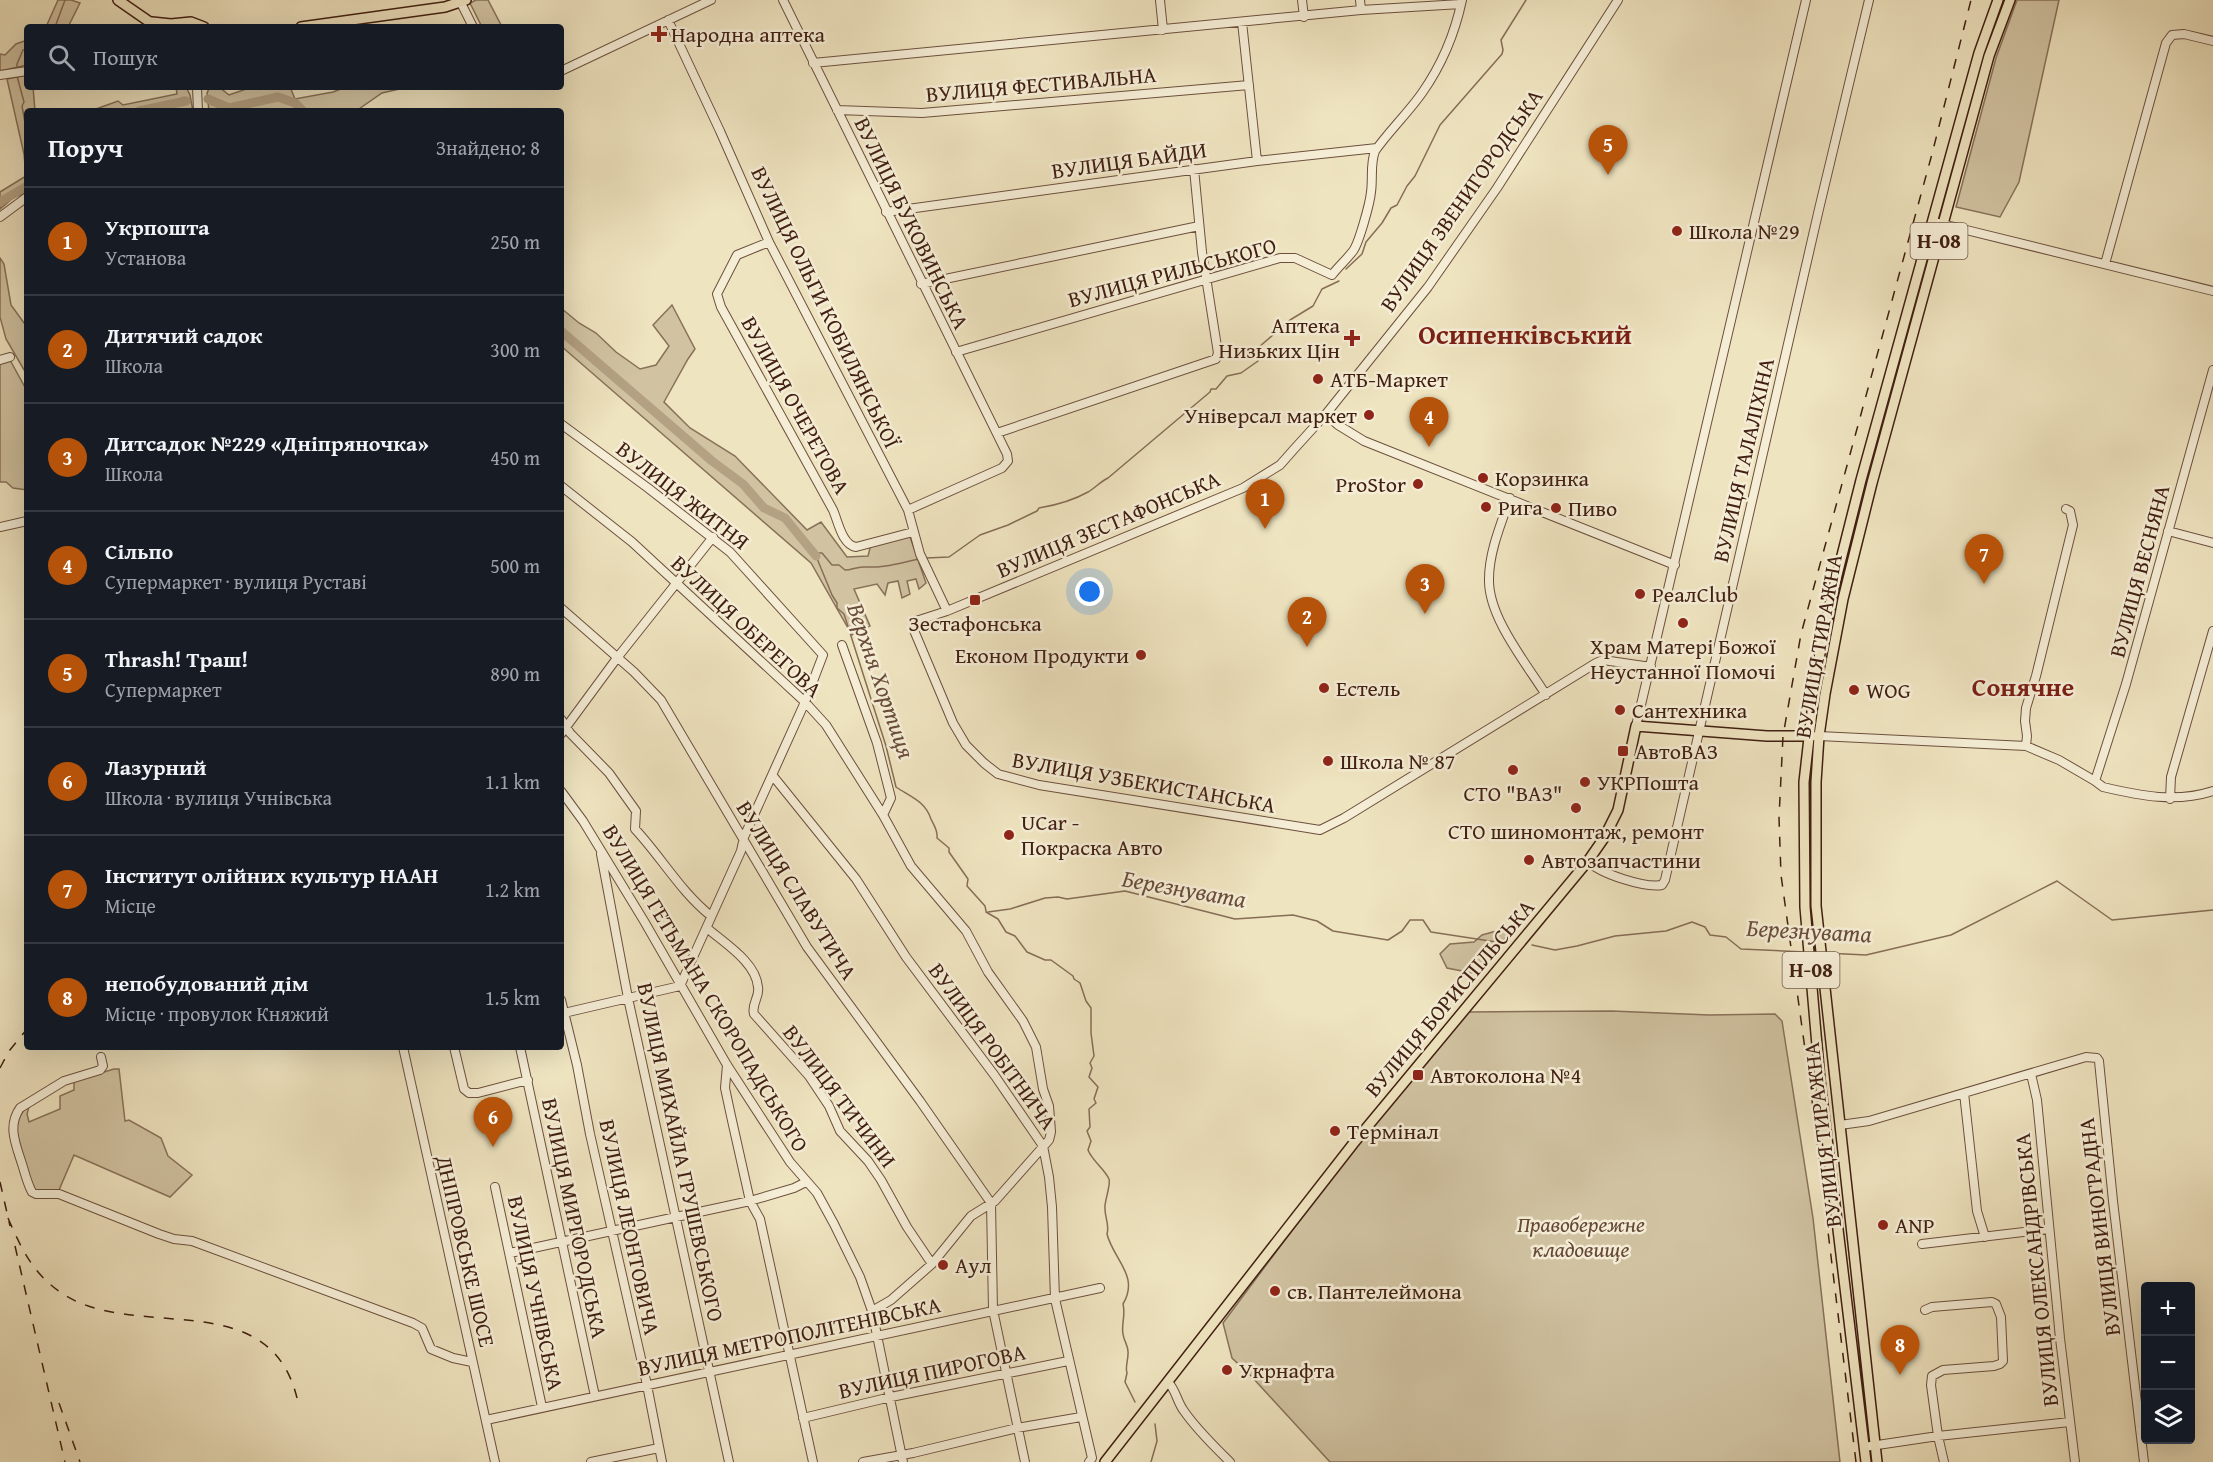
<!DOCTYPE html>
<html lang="uk">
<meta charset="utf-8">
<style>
body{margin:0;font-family:"Gentium Book Plus",serif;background:#20242c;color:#f1f3f6}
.controls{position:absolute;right:18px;bottom:18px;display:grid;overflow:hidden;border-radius:6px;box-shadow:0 6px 24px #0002}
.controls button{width:54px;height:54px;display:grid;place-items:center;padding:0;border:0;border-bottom:2px solid #363941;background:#171b24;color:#f1f3f6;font:30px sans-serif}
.you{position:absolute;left:1090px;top:592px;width:21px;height:21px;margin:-15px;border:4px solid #fff;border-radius:50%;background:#1a73e8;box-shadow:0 0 0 9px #1a73e833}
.badge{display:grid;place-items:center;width:39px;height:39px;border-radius:50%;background:#b45309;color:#fff;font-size:20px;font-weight:700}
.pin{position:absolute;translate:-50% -50px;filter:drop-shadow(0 2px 3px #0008)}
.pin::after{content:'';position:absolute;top:32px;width:21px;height:18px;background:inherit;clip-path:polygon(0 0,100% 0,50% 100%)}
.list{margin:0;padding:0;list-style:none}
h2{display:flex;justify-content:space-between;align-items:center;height:78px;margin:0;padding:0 24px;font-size:26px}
h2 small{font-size:20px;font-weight:400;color:#9ea1a6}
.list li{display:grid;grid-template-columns:39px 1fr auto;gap:18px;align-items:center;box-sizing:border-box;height:108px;padding:0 24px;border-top:2px solid #363941}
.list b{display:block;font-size:22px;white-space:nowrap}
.list p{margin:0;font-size:20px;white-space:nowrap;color:#9ea1a6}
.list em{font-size:20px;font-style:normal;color:#9ea1a6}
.icon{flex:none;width:33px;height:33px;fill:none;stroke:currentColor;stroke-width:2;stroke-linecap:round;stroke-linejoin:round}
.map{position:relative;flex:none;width:2213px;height:1462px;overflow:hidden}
.search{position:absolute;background:#171b24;box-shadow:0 6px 24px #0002;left:24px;top:24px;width:540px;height:66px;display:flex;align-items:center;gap:15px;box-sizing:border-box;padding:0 21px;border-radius:6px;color:#9ea1a6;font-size:22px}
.panel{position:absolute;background:#171b24;box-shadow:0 6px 24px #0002;left:24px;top:108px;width:540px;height:942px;border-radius:6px}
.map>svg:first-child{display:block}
.green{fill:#d1c3a2;stroke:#88715a;stroke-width:1.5}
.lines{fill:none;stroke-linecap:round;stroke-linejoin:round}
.stream{stroke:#866d56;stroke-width:1.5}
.river{stroke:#b4a184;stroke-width:9}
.minor-casing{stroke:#6c503d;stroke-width:10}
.major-casing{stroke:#401f11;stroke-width:12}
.minor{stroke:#f5edd6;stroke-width:8}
.major{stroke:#efe4c0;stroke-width:9}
.rail{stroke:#401f11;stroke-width:1.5;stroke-dasharray:10 10;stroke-linecap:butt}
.poi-dot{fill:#8f2418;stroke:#f5edd6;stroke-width:2}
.labels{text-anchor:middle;stroke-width:5;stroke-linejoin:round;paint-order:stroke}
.shield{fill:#f5edd6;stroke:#765d4c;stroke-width:1.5}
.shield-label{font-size:21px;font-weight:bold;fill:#401f11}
.poi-label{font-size:22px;fill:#401f11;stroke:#f5edd6;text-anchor:start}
.street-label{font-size:22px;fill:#401f11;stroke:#f5edd6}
.park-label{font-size:22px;font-style:italic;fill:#644835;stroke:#f5edd6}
.water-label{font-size:24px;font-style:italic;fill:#694c39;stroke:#f5edd6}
.quarter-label{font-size:26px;font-weight:bold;fill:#7a1f14;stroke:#f5edd6}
.district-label{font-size:28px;font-weight:bold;fill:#7a1f14;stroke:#f5edd6}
</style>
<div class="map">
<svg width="2213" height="1462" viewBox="0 0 2213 1462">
<rect width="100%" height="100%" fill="#efe4c0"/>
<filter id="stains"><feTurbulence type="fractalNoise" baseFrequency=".00333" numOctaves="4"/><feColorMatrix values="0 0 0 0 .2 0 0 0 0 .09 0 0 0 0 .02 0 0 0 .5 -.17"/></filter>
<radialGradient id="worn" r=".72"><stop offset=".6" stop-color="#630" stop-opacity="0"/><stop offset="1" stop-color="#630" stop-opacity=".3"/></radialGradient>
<path class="green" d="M58,0H71L80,3L68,27H46Z
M476,0H488L501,25L497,27H482L470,3Z
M2017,0H2059L2019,182L2000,217L1956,207L1996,58Z
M27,40V65L0,71V54L5,55L16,44Z
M27,75V87H33L35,111H27V192L13,198L0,209V192L26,176L24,154L7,79Z
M176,87H186L190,95L193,111H97L96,109L118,101L123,105L177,94Z
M210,87H219L229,95L252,87H290L295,99L333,92L346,87H408L382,93L356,111H209L207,93Z
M0,258L4,264L11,305L27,327V375L6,339L0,317Z
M672,305L695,349L688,359L664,402L690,428L735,456L807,530L821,522L847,557L868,556L871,544L909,534L926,583L919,589L916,579L907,581L910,594L902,598L898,581L888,583L885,595L877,584L854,589L870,626L852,635L811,563L561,346V308L579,323L596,333L616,352L640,369L656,365L669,346L653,325Z
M10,360L27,391V490L13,488L6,482H0V363Z
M1511,927L1494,958L1472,973L1447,968L1440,954L1450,944L1474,942L1482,935Z
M1612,1011L1709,1015L1775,1014L1782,1021L1813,1218L1840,1462H1330L1252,1377L1232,1358L1223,1323L1340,1166L1468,1012Z
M114,1069H119L125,1121L129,1120L161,1138L168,1156L192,1175L170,1197L74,1155L59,1190L37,1192L32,1188C27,1172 13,1138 17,1123C19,1114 25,1109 30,1103L27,1114L29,1122L60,1109V1096L74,1090V1081Z"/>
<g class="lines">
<path class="stream" d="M55,27L65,0
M17,71V64L23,50L27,49
M17,76L24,102L22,106L27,134
M1346,269L1362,254L1366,242L1382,223L1391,208L1397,205L1407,186L1415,176L1440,125L1502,54L1503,50L1501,40L1526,0
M814,553H822L832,565H839L845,570C852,570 858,566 865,567C884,568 899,563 919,559
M816,556L832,595L837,603V608L844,614L886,746L896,787C911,797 925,801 931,819C934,826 938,830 937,838L949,848V852L968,879L967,886L985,906L986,911
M926,558L949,557L980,535L1008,525L1037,511L1039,508C1057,505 1072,501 1088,492C1095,488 1100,482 1108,478L1210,392L1211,389H1216L1227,376L1241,373L1258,361L1260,355L1259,347L1290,320L1313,306L1322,289L1339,281
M986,912L998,919L1006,932L1015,936L1027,952L1045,960H1051L1073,976L1074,979L1080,983L1086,1001L1091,1008V1033L1094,1056L1090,1063L1092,1068L1089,1077L1098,1087L1094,1099L1096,1103L1089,1109L1090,1127L1087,1131L1091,1141L1088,1150C1093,1162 1104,1168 1109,1179C1111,1183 1105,1201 1105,1206C1104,1216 1110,1225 1107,1234C1113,1259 1140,1276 1123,1304C1126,1314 1121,1325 1123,1334C1124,1342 1129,1346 1128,1354C1128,1361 1125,1367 1127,1373L1125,1382L1135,1402
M988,912L1010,909L1045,898L1058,897L1067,899L1125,891L1235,919L1293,915L1317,921L1333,931L1388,940L1402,931L1410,920H1423L1431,932L1503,943
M1532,945L1555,950L1577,946L1615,936L1666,931L1692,922L1705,927L1710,935L1726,937L1741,949L1805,952
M1825,953L1866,955L1951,935L2057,881L2112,920L2213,910
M1151,1462L1157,1441L1155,1424"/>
<path class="river" d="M208,99L229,108L278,97L295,103L303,111
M139,111L186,101H183
M0,202L27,186
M561,331L712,461L743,484L764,508L785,518L816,556"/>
<g class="minor-casing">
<path id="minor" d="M783,0L1007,454L1008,461L1002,468L908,510
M1160,0L1163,30
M1302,0L1304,17
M1360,0L1361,10
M1618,0L1497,188L1428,287L1326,414L1295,448L1280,465L1243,488L947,611L916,621L913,628L953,723L966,745L984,763L998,774L1039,785L1320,830L1344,818L1596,663L1603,660L1651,667
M461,3L473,27
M668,20L720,131L769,242L908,510L920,554L947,611
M1242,22L1257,161
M813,63L1361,10L1461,4
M561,71L711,0
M0,75L27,71
M197,87L198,111
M837,110L922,113L1249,85
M886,212L1257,161L1377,148
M0,217L27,197
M1938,223L2213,291
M769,242L737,255L717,294L721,307L833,510C838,521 842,545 856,547L913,532
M2105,264L2166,43L2172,35L2184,34L2213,41
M921,284L1199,226
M956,352L1280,258H1295L1332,275C1338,267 1347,259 1353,251C1359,243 1370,203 1371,192C1373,178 1370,164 1375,151C1389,131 1408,113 1422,93C1441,66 1455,33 1462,0
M0,360L10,357
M1326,414L1338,425L1364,441L1675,565
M561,424L648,488L730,552L823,655L805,702L744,837L741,851L680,986L564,1013
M997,433L1216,359L1218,353L1202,252L1194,169
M561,486L632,542L805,702L826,725L883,815
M1510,498C1501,524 1489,552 1489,579C1488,617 1526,663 1546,695
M0,527L27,521
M2168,531L2213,543
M561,608L634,672L661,700L807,947L920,1101L991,1203L993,1310L1025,1462
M842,645L877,743L891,798L883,815L911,866L966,931L988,972L1023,1021L1036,1047L1043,1089L1049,1106L1051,1132L1049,1140L995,1201L971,1216L932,1264L891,1300L872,1311
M561,719L570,733L609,773L636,811L635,829C662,858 680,891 711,916
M1636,726L1806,0
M561,734L617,658L713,537
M1819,736L2026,746L2059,760L2095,781L2103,787C2141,796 2176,803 2213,791
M2026,746L2027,736L2025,721L2026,708L2036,676L2073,525L2070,511L2066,509
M773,776L856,879L906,957L995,1076L1043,1146L1049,1177L1052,1207L1055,1299L1092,1458L1089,1462
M2095,781L2126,684L2213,370
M561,791L583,821L644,921L727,1065L790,1162L817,1193L834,1224L860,1277L872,1311L903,1462
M2170,799L2171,777L2213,631
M601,854L628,998L729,1462
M1588,861C1600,874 1645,888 1662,885L1665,880L1819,209L1869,0
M707,928C724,943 756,962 758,987C760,997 751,1004 754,1014L809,1076L829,1106L840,1131L868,1161L881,1180L907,1227L932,1264
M561,1000L577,1065L590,1134L647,1385L662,1462
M403,1047L495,1462
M454,1047L464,1089L469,1093H478L528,1080
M520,1047L595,1396
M101,1057L103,1066L100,1070L64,1081L20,1108C7,1126 16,1145 22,1164C25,1173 27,1183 32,1192L36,1194H59L159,1234L174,1239L192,1241L413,1323L422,1328L431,1349L453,1358L472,1362
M727,1065L725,1088L731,1116L750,1201L760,1219L813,1462
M2031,1074L2037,1100L2060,1338L2075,1462
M1964,1093L1977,1211L1985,1237
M1840,1125L1869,1121L2086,1057L2097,1058L2099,1061L2113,1201L2144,1462
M495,1187L542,1407
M1922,1244L2049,1229
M510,1253L750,1201L794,1188L806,1182
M1168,1382C1176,1390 1177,1402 1184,1411C1197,1430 1214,1446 1230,1462
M803,1418L891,1397L1068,1361
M486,1420L1100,1288
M1864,1447L1938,1436L1931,1385L1932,1376L1943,1370L1994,1366L2000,1364L2003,1361L2001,1317L1996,1304L1992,1302L1932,1307L1925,1310
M591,1462L659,1448
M863,1462L913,1453L1017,1428L1081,1417
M1944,1462L1938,1436L2070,1422"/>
</g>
<g class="major-casing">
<path id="major" d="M118,0L154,25
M152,22L171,24L191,22L204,27
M301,27L445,7L466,0
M1105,1462L1353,1144L1588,861L1604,838L1618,810L1636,726L1767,736H1812
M1866,1462L1820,1080L1805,907L1804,782L1817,668L1832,595L1861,480L1979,53L1998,0
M1877,1462L1816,906V782L1819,736L1825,694L1843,599L1872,483L1989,56L2010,0"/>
</g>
<use href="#minor" class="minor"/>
<use href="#major" class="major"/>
<path class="rail" d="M0,1068L9,1051L27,1029
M0,1182L10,1226
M8,1218C22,1250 33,1274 63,1294C137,1342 269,1284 297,1398
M15,1246L65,1462
M59,1403L80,1462
M1856,1462L1812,1100L1781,875L1779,818L1783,736L1801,634L1932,154L1971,0"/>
</g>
<g class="poi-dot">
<path d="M656 25h6v6h6v6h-6v6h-6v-6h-6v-6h6z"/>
<circle cx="1677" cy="231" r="6"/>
<path d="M1349 329h6v6h6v6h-6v6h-6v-6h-6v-6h6z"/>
<circle cx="1318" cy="379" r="6"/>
<circle cx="1369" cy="415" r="6"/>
<circle cx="1483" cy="478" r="6"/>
<circle cx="1418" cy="484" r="6"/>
<circle cx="1486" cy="507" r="6"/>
<circle cx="1556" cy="508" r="6"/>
<circle cx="1640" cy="594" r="6"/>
<rect x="969" y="594" width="12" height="12" rx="3"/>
<circle cx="1683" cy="623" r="6"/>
<circle cx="1141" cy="655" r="6"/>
<circle cx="1324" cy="688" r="6"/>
<circle cx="1854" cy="690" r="6"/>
<circle cx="1620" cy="710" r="6"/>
<rect x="1617" y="745" width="12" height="12" rx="3"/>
<circle cx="1328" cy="761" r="6"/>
<circle cx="1513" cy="770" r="6"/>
<circle cx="1585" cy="782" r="6"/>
<circle cx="1576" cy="808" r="6"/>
<circle cx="1009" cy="835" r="6"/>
<circle cx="1529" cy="860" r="6"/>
<rect x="1412" y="1069" width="12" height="12" rx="3"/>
<circle cx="1335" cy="1131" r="6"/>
<circle cx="1883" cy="1225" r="6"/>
<circle cx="943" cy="1265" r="6"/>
<circle cx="1275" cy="1291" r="6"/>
<circle cx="1227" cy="1370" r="6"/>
</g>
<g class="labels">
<g class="shield">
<rect x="1910.5" y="223" width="57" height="36" rx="4.5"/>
<rect x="1782.5" y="952" width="57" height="36" rx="4.5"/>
</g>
<g class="shield-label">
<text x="1939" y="248">Н-08</text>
<text x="1811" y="977">Н-08</text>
</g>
<g class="poi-label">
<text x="671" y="42">Народна аптека</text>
<text x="1689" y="239">Школа №29</text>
<text x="1340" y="333" text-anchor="end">Аптека<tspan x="1340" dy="25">Низьких Цін</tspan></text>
<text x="1330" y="387">АТБ-Маркет</text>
<text x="1357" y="423" text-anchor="end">Універсал маркет</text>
<text x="1495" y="486">Корзинка</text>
<text x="1406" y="492" text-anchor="end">ProStor</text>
<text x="1498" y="515">Рига</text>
<text x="1568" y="516">Пиво</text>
<text x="1652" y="602">РеалClub</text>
<text x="975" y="631" text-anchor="middle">Зестафонська</text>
<text x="1683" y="654" text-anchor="middle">Храм Матері Божої<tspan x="1683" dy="25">Неустанної Помочі</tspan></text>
<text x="1129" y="663" text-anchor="end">Економ Продукти</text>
<text x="1336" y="696">Естель</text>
<text x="1866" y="698">WOG</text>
<text x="1632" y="718">Сантехника</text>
<text x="1635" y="759">АвтоВАЗ</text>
<text x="1340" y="769">Школа № 87</text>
<text x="1597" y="790">УКРПошта</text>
<text x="1513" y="801" text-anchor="middle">СТО "ВАЗ"</text>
<text x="1021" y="830">UCar -<tspan x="1021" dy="25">Покраска Авто</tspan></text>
<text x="1576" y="839" text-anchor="middle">СТО шиномонтаж, ремонт</text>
<text x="1541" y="868">Автозапчастини</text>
<text x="1430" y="1083">Автоколона №4</text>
<text x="1347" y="1139">Термінал</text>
<text x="1895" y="1233">ANP</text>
<text x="955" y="1273">Аул</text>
<text x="1287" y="1299">св. Пантелеймона</text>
<text x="1239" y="1378">Укрнафта</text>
</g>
<g class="street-label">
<text transform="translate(1041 84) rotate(-5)" y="8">ВУЛИЦЯ ФЕСТИВАЛЬНА</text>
<text transform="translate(1129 160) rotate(-8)" y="8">ВУЛИЦЯ БАЙДИ</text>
<text transform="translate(1461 200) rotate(-55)" y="8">ВУЛИЦЯ ЗВЕНИГОРОДСЬКА</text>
<text transform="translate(912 223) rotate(64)" y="8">ВУЛИЦЯ БУКОВИНСЬКА</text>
<text transform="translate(1172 272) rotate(-15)" y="8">ВУЛИЦЯ РИЛЬСЬКОГО</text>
<text transform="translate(826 307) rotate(64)" y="8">ВУЛИЦЯ ОЛЬГИ КОБИЛЯНСЬКОЇ</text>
<text transform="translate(796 405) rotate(61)" y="8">ВУЛИЦЯ ОЧЕРЕТОВА</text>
<text transform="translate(1743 460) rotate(-77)" y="8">ВУЛИЦЯ ТАЛАЛІХІНА</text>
<text transform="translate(683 495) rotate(38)" y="8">ВУЛИЦЯ ЖИТНЯ</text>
<text transform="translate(1108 524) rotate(-23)" y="8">ВУЛИЦЯ ЗЕСТАФОНСЬКА</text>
<text transform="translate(2139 571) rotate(-75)" y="8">ВУЛИЦЯ ВЕСНЯНА</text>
<text transform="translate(747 626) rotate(43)" y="8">ВУЛИЦЯ ОБЕРЕГОВА</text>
<text transform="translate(1818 646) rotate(-80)" y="8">ВУЛИЦЯ ТИРАЖНА</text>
<text transform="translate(1144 782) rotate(10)" y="8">ВУЛИЦЯ УЗБЕКИСТАНСЬКА</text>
<text transform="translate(797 890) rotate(58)" y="8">ВУЛИЦЯ СЛАВУТИЧА</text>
<text transform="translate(706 988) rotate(59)" y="8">ВУЛИЦЯ ГЕТЬМАНА СКОРОПАДСЬКОГО</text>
<text transform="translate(1449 998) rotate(-50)" y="8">ВУЛИЦЯ БОРИСПІЛЬСЬКА</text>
<text transform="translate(993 1046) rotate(54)" y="8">ВУЛИЦЯ РОБІТНИЧА</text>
<text transform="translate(840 1096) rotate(53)" y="8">ВУЛИЦЯ ТИЧИНИ</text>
<text transform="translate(1822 1135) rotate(-97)" y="8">ВУЛИЦЯ ТИРАЖНА</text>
<text transform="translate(681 1152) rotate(78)" y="8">ВУЛИЦЯ МИХАЙЛА ГРУШЕВСЬКОГО</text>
<text transform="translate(575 1218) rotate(78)" y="8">ВУЛИЦЯ МИРГОРОДСЬКА</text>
<text transform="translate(630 1227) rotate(78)" y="8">ВУЛИЦЯ ЛЕОНТОВИЧА</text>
<text transform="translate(2099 1227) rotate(-97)" y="8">ВУЛИЦЯ ВИНОГРАДНА</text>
<text transform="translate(466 1251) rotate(77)" y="8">ДНІПРОВСЬКЕ ШОСЕ</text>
<text transform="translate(2036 1270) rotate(-96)" y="8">ВУЛИЦЯ ОЛЕКСАНДРІВСЬКА</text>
<text transform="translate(536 1293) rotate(78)" y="8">ВУЛИЦЯ УЧНІВСЬКА</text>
<text transform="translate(789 1336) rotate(-12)" y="8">ВУЛИЦЯ МЕТРОПОЛІТЕНІВСЬКА</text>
<text transform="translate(932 1371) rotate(-12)" y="8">ВУЛИЦЯ ПИРОГОВА</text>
</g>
<g class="park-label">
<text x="1581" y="1232">Правобережне<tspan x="1581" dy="25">кладовище</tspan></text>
</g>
<g class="water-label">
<text transform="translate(881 681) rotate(71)" y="8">Верхня Хортиця</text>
<text transform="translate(1184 889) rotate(10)" y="8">Березнувата</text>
<text transform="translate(1809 931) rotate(3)" y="8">Березнувата</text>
</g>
<g class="quarter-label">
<text x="2023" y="696">Сонячне</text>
</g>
<g class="district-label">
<text x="1525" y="344">Осипенківський</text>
</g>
</g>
<rect width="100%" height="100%" filter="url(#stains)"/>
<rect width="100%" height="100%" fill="url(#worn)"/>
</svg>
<div class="controls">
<button>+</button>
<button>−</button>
<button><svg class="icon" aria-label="layers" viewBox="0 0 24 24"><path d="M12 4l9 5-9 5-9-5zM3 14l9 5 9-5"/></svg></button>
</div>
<div class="you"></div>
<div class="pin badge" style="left:1265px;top:529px">1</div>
<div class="pin badge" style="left:1307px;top:647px">2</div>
<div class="pin badge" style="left:1425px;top:614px">3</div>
<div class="pin badge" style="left:1429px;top:447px">4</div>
<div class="pin badge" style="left:1608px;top:175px">5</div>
<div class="pin badge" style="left:493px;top:1147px">6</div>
<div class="pin badge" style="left:1984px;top:584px">7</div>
<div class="pin badge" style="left:1900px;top:1375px">8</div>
<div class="search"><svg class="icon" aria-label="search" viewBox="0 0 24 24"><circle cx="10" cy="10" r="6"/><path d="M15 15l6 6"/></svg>Пошук</div>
<section class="panel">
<h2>Поруч<small>Знайдено: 8</small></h2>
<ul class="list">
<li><span class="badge">1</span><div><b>Укрпошта</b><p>Установа</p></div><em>250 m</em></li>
<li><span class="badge">2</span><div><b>Дитячий садок</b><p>Школа</p></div><em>300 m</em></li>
<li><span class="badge">3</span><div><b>Дитсадок №229 «Дніпряночка»</b><p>Школа</p></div><em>450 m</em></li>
<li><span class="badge">4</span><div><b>Сільпо</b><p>Супермаркет · вулиця Руставі</p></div><em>500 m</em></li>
<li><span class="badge">5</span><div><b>Thrash! Траш!</b><p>Супермаркет</p></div><em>890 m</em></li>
<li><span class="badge">6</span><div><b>Лазурний</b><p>Школа · вулиця Учнівська</p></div><em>1.1 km</em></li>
<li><span class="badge">7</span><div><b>Інститут олійних культур НААН</b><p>Місце</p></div><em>1.2 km</em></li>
<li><span class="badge">8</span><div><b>непобудований дім</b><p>Місце · провулок Княжий</p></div><em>1.5 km</em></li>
</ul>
</section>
</div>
